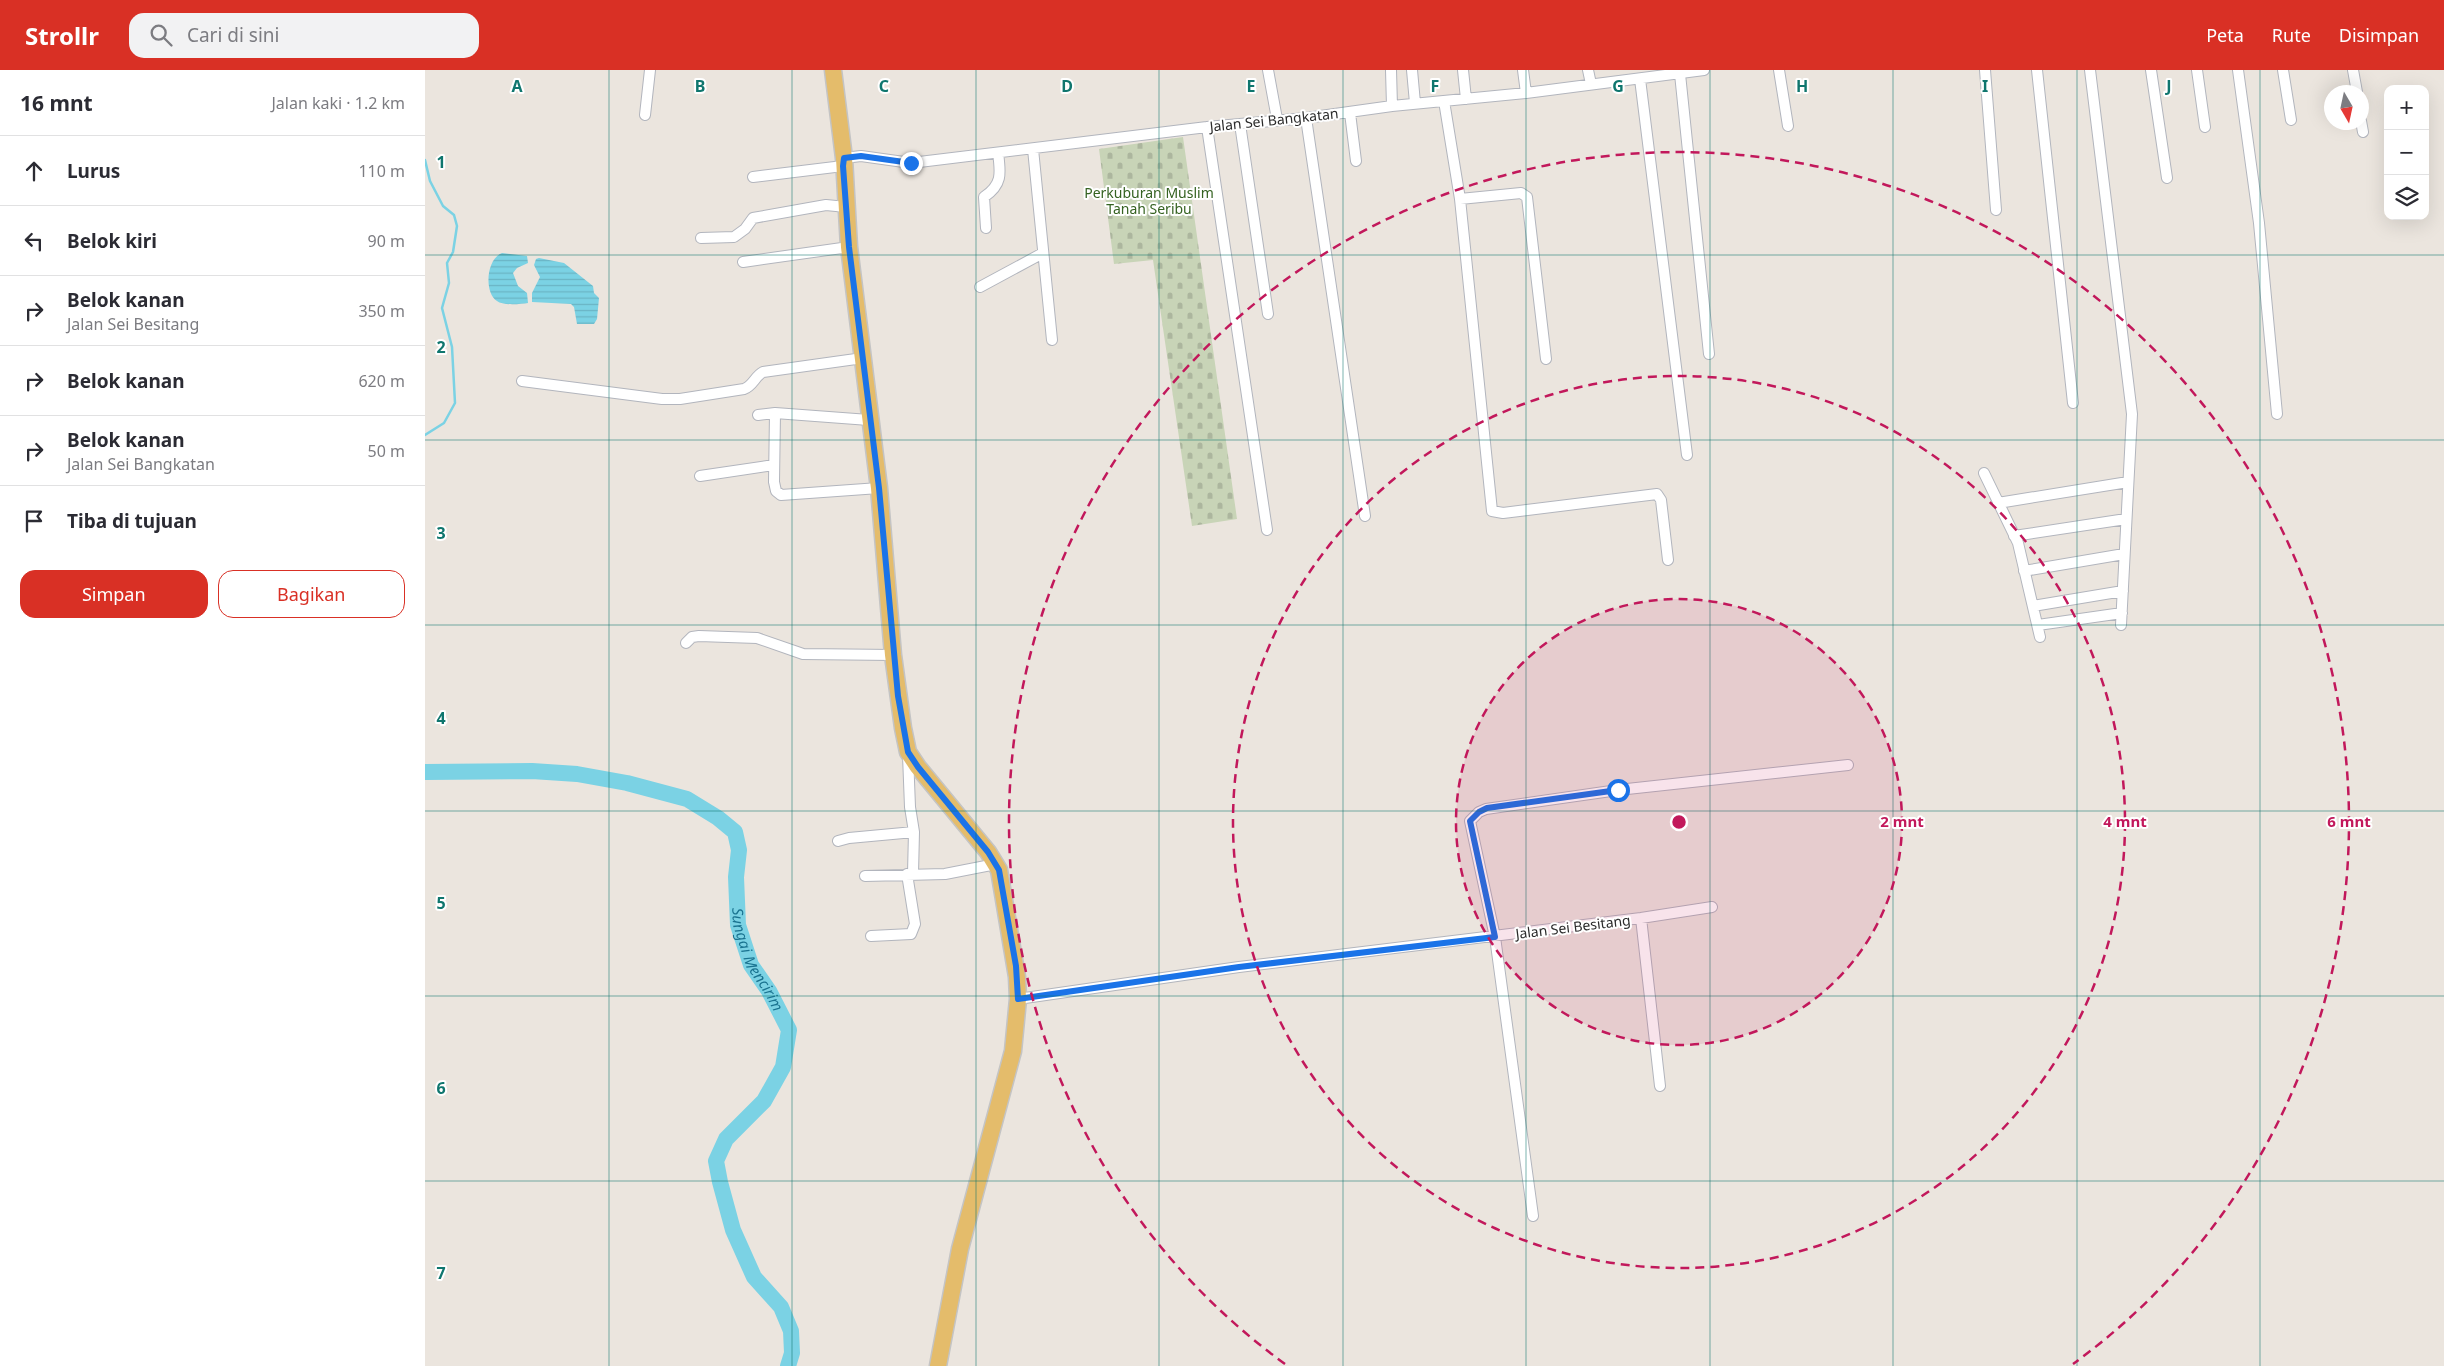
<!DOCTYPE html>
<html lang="id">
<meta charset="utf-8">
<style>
body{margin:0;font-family:"Noto Sans",sans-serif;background:#f2f2f3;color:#2b2b33}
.controls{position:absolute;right:15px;top:15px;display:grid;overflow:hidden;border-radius:10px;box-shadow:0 5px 20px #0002}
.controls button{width:45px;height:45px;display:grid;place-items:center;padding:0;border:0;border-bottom:1px solid #e1e1e2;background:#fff;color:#2b2b33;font:25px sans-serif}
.compass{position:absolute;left:1899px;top:15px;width:45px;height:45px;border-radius:50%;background:#fff;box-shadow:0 5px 20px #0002;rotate:171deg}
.stop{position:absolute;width:15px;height:15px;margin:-11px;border:4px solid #1a73e8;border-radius:50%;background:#fff}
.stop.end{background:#1a73e8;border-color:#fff;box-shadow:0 1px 5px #0008}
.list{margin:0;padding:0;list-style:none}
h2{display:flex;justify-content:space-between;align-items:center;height:65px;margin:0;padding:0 20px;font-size:21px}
h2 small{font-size:16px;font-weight:400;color:#7c7c81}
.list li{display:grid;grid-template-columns:32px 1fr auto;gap:15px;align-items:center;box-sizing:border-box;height:70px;padding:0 20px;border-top:1px solid #e1e1e2}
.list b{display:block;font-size:19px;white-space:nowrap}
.list p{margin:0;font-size:16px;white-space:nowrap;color:#7c7c81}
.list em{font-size:16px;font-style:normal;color:#7c7c81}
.actions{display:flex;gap:10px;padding:15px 20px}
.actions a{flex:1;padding:11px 0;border:1px solid #d93025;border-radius:15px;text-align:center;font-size:18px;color:#d93025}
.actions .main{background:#d93025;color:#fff}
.icon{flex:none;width:28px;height:28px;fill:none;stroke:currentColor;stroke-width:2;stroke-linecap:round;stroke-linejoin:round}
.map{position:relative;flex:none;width:2019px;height:1296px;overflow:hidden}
header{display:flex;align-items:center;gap:30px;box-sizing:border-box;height:70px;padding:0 25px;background:#d93025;color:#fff}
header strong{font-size:24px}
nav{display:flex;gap:28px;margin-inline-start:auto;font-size:18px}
.search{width:350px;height:45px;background:#f2f2f3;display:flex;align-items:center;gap:12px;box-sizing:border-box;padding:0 18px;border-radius:15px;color:#7c7c81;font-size:19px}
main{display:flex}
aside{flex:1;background:#fff}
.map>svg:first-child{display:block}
.cemetery{fill:url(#cemetery-stones)}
.water{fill:url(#water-rules)}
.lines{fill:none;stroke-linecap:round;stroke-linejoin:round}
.stream{stroke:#7bd2e4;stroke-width:2.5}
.river{stroke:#7bd2e4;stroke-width:16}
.minor-casing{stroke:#b2b5bd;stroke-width:12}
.primary-casing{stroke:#c4c4c4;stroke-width:19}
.minor{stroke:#fff;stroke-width:10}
.primary{stroke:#e4bc6b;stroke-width:16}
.route{stroke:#1a73e8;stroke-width:6}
.grid{fill:none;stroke:#0f766e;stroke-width:1;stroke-opacity:0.55}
.ring{fill:none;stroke:#c2185b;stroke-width:2.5;stroke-dasharray:9 6}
.labels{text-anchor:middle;stroke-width:4;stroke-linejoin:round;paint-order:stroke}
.street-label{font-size:14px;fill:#2b2b2b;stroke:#fff}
.park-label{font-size:14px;fill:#356221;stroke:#fff}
.water-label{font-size:15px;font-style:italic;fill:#1a7390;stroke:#fff}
.grid-label{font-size:16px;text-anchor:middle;font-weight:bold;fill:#0f766e;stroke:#fff;stroke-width:4;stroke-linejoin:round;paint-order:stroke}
.centre{fill:#c2185b;stroke:#fff;stroke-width:2.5}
.ring-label{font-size:15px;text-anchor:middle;font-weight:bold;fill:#c2185b;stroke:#fff;stroke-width:4;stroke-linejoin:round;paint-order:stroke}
</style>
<header>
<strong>Strollr</strong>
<div class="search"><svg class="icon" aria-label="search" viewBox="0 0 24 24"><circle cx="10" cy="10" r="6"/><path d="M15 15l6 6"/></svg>Cari di sini</div>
<nav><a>Peta</a><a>Rute</a><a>Disimpan</a></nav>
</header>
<main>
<aside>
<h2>16 mnt<small>Jalan kaki · 1.2 km</small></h2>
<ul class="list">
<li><svg class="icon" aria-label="ahead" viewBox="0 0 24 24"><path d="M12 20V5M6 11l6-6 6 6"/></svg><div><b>Lurus</b></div><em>110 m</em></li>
<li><svg class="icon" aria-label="left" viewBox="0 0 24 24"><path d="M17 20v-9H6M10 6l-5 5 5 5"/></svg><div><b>Belok kiri</b></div><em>90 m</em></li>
<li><svg class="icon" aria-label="right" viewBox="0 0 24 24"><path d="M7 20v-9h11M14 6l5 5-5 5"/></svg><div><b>Belok kanan</b><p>Jalan Sei Besitang</p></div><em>350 m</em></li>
<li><svg class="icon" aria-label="right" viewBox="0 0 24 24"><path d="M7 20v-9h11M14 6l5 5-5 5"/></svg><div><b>Belok kanan</b></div><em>620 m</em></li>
<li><svg class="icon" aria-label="right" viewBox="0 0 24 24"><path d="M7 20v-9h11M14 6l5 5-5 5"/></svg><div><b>Belok kanan</b><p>Jalan Sei Bangkatan</p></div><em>50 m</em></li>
<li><svg class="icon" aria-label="arrive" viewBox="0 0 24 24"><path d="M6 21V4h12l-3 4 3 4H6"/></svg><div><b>Tiba di tujuan</b></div></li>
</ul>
<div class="actions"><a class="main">Simpan</a><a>Bagikan</a></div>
</aside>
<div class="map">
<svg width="2019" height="1296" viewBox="0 0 2019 1296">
<defs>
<pattern id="cemetery-stones" width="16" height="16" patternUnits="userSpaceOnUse" patternTransform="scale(1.25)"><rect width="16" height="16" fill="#c8d4b7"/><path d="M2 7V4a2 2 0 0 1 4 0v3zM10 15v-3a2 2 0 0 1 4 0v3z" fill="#acb69e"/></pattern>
<pattern id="water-rules" width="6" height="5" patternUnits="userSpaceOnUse" patternTransform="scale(1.25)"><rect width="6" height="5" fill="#7bd2e4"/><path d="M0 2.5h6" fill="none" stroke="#6ab4c4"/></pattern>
</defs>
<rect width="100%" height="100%" fill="#ebe5de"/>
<path class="cemetery" d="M758,67L812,449L767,456L728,190L689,194L674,79Z"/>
<path class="water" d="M77,183L102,186L103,193L92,198L88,203L93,216L102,223L103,233C96,234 78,236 72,231C59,223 61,189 77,183Z
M114,188L139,193L168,216L169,223L174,228L172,249L169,254H152L149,237L146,234L107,232V223L115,207L109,195L111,189Z"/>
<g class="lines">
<path class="stream" d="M0,90L5,111L18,136L29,145L32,156L28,182L22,193L24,213L17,238L27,277L30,333L19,353L0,365"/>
<path class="river" id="s1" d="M0,702L107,701L152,704L202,713L262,729L293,748L310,762L314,780L311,807L313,855L326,895L344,921L364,960L358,997L339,1031L301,1069L291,1091L295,1112L308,1160L329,1207L356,1237L366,1261L367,1283L363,1296"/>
<g class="minor-casing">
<path id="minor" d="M843,0L852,49
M966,0L967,36
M987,0L990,33
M1038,0L1041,29
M1098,0L1101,23
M1163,0L1166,14
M1354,0L1363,56
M1560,0L1571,140
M1612,0L1648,333
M1665,0L1707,344L1696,555
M1726,0L1742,108
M1772,0L1780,57
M1813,0L1834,153L1852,344
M1858,0L1866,50
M1928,0L1932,22
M1255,4L1284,284
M1215,9L1262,385
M1019,31L1035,129L1067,441L1078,443L1232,424L1236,430L1243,490
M925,43L931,91
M220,45L225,0
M881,48L940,446
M1936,51L1938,62
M815,54L843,244
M782,57L842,460
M608,79L627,270
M419,88L436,86L486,93L782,57L881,48L967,36L1101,23L1279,0
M328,107L418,96
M1035,129L1096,123L1102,127L1121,289
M561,158L559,127C577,115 576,104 573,83
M276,168L309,167L320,159L328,148L401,135L421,137
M318,192L424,177
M555,217L618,183
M97,311L237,329H255L319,319C328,316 330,306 338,302L438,288
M350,343L349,412L351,421L356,425L454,418
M333,345L350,343L444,350
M1559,403L1593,473L1615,567
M275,406L349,395
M1573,433L1703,412
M1589,466L1701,449
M1599,501L1699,484
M1608,536L1698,521
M1613,555L1697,543
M261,573L267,567L274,566L332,568L378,584L468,585
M413,771L424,768L489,762L485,737L483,685
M488,803L489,762
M440,806L520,804L571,794
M1216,848L1235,1016
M446,866L486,864L490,854L482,804
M593,929L814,897L1216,848L1287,837
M1108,1146L1070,867L1045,751L1054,742L1061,739L1193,720L1423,695"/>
</g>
<g class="primary-casing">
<path id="primary" d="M408,0L419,88L424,177L454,418L468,585L478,658L483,682L493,697L563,782L574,800L592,907L593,929L588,981L535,1179L513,1296"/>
</g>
<use href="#minor" class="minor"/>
<use href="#primary" class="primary"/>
</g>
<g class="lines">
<path class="route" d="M486,93L436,86L419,88L418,96L424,177L454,418L473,626L483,682L493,697L563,782L574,800L591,896L593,929L814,897L1070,867L1045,751L1054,742L1062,738L1193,720"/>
</g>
<path class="grid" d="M184,0V1296M367,0V1296M551,0V1296M734,0V1296M918,0V1296M1101,0V1296M1285,0V1296M1468,0V1296M1652,0V1296M1835,0V1296M0,185H2019M0,370H2019M0,555H2019M0,741H2019M0,926H2019M0,1111H2019"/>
<circle cx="1254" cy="752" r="223" fill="#c2185b" fill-opacity=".12"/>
<g class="ring">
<circle cx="1254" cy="752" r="223"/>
<circle cx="1254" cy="752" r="446"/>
<path d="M860 1294A670 670 0 1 1 1648 1294"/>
</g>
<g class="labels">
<g class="street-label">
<text transform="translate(849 50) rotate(-6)" y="5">Jalan Sei Bangkatan</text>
<text transform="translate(1148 857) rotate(-7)" y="5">Jalan Sei Besitang</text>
</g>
<g class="park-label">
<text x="724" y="128">Perkuburan Muslim<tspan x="724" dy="16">Tanah Seribu</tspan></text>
</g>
<g class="water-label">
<text dy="5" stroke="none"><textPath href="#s1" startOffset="456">Sungai Mencirim</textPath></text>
</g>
</g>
<g class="grid-label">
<text x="92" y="22">A</text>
<text x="275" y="22">B</text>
<text x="459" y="22">C</text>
<text x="642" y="22">D</text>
<text x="826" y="22">E</text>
<text x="1010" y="22">F</text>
<text x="1193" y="22">G</text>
<text x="1377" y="22">H</text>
<text x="1560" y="22">I</text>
<text x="1744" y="22">J</text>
<text x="16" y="98">1</text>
<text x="16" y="283">2</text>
<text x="16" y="469">3</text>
<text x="16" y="654">4</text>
<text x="16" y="839">5</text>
<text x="16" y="1024">6</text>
<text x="16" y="1209">7</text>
</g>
<circle cx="1254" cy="752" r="8" class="centre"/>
<g class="ring-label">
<text x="1477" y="757">2 mnt</text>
<text x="1700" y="757">4 mnt</text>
<text x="1924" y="757">6 mnt</text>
</g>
</svg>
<div class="controls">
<button>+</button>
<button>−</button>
<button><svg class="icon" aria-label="layers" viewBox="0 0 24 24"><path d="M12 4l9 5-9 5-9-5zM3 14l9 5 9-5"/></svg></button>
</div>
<svg class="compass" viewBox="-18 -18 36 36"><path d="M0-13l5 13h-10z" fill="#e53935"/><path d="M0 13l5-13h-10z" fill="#7c7c81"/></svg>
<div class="stop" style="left:1193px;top:720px"></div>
<div class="stop end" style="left:486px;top:93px"></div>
</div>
</main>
